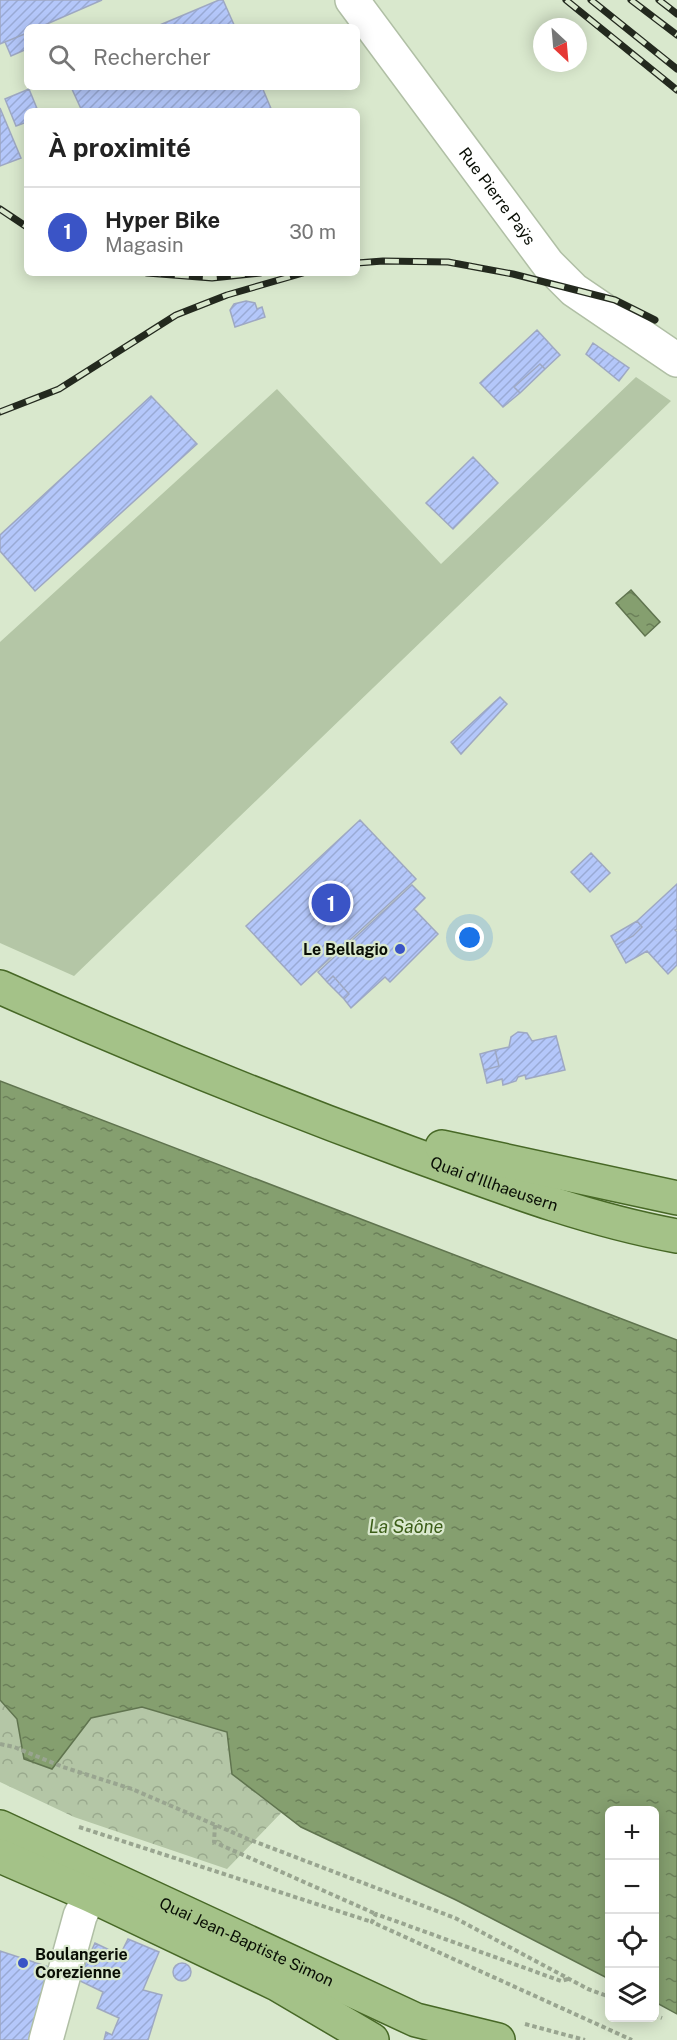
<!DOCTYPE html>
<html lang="fr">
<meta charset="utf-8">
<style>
body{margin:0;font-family:"Public Sans",sans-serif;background:#f2f2f2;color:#222}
.controls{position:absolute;right:18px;bottom:18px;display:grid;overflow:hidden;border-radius:9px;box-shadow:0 3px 15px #0003}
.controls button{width:54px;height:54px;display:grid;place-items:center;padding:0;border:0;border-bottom:2px solid #e0e0e0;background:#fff;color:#222;font:30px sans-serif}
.compass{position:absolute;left:533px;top:18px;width:54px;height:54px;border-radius:50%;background:#fff;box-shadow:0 3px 15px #0003;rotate:154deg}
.you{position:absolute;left:470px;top:938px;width:21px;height:21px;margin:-15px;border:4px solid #fff;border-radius:50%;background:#1a73e8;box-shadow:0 0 0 9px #1a73e833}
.badge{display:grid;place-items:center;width:39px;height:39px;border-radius:50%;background:#3a54c6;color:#fff;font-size:20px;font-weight:700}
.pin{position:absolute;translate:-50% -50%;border:3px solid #fff;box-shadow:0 2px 6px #0006}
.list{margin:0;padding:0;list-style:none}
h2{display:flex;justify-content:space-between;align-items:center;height:78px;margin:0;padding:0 24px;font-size:26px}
h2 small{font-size:20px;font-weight:400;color:#767676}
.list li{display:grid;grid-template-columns:39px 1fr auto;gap:18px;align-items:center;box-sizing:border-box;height:90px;padding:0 24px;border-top:2px solid #e0e0e0}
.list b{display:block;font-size:22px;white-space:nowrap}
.list p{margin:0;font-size:20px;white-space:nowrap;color:#767676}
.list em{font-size:20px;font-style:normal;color:#767676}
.icon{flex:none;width:33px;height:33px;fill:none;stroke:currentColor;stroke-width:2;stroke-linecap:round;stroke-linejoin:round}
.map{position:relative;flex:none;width:677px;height:2040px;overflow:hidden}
.search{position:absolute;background:#fff;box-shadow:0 3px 15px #0003;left:24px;top:24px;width:336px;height:66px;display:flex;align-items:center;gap:15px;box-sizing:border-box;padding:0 21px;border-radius:9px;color:#767676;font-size:22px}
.panel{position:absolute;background:#fff;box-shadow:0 3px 15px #0003;left:24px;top:108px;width:336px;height:168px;border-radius:9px}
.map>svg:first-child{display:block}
.green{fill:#b4c6a6}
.forest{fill:url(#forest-crowns)}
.water{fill:url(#water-ripples);stroke:#60744f;stroke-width:1.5}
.building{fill:url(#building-hatch);stroke:#9ea8c2;stroke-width:1.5}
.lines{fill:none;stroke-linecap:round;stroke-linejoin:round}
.minor-casing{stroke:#b0bfa5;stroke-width:36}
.major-casing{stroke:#476826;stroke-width:36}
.path{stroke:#99a590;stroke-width:4;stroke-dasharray:4.5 3;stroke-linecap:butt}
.minor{stroke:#fff;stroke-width:33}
.major{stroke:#a4c288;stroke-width:33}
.rail-casing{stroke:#23291e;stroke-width:7}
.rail{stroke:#d9e8cd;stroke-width:4.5;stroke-dasharray:14;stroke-linecap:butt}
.poi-dot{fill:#3a54c6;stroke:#d9e8cd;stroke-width:2}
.labels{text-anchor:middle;stroke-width:4.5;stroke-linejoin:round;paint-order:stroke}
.street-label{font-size:16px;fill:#090e05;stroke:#d9e8cd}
.poi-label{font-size:16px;font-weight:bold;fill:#090e05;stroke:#d9e8cd;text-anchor:end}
.water-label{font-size:18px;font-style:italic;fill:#3c5e18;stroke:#d9e8cd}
</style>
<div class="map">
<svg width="677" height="2040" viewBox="0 0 677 2040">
<defs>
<pattern id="forest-crowns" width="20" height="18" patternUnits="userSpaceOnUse" patternTransform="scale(1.5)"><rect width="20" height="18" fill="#b4c6a6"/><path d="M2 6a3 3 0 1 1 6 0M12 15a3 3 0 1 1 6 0" fill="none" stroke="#99a98d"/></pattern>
<pattern id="water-ripples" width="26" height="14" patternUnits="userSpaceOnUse" patternTransform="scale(1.5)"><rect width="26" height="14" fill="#859f6f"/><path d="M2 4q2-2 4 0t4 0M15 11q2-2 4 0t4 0" fill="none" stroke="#6b8059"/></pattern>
<pattern id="building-hatch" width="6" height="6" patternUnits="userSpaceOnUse" patternTransform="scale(1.5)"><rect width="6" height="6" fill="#b4c7fa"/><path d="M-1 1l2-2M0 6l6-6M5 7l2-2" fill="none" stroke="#99aad5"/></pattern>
</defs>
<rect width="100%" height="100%" fill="#d9e8cd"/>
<path class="green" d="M636,377L671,401L74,976L0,943V642L277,389L441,564Z"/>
<path class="forest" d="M0,1700L17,1719L24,1758L91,1718L142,1707L228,1732L232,1774L282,1812L227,1869L74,1817L0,1782Z"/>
<path class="water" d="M631,590L660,622L645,636L616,603Z
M0,1081L677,1340V2014L655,2002L654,1810H610L609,1979L456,1900L301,1827L232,1774L227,1732L142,1707L91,1718L52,1769L24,1759L17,1719L0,1700Z"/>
<path class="building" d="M0,0H102L40,27H27V33L0,44Z
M219,0H223L235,27H155Z
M27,33V49L11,56L5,42Z
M71,87H262L272,111H82Z
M29,89L38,111H27V122L16,126L5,99Z
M0,108L21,158L0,166Z
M246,301L255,303L257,309L262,307L265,317L235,327L230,310L234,304Z
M537,330L560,355L545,369L540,364L514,387L520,393L503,407L480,383Z
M593,343L629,368L619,381L586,354Z
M540,364L545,369L520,393L514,387Z
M151,396L197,444L35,591L0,551V535Z
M473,457L498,483L453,529L426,503Z
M500,697L507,704L461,754L451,742Z
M360,820L416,879L301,985L246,926Z
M591,853L610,873L590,892L571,872Z
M677,884V929L675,930L677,932V965L668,974L647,951L626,963L616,945L633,936L642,927L637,921Z
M412,885L425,898L414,909L438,934L390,982L385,977L351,1008L344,999L349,994L333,976L327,982L318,972Z
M637,921L642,927L633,936L616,945L611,936Z
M333,976L349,994L344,999L327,982Z
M518,1032L527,1033L532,1041L556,1036L565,1070L526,1079L525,1075L518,1077L516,1081L503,1085L502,1079L487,1083L484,1070L499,1066L495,1050L509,1047L511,1037Z
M495,1050L499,1066L484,1070L480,1054Z
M128,1939L159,1952L143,1990L162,1995L148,2040H104L106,2032L112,2035L119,2018L97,2008L103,1992L78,1980L95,1943L120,1955Z
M0,1951L52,1968L31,2040H0Z
M173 1972a9 9 0 1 1 18 0a9 9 0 1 1-18 0Z"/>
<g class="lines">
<g class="minor-casing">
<g id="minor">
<path id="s1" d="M352,0L548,264L574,290L677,360"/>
<path d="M46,2040L80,1916L90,1895L116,1882"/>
</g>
</g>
<g class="major-casing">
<g id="major">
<path id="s2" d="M0,987C133,1046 268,1101 404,1151C494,1184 583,1219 677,1236"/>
<path d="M442,1147L677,1198"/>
<path id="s3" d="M0,1827L416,2020L498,2040"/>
<path d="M0,1856L90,1895L277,1984L372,2040"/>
</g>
</g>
<path class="path" d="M0,1744L14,1747L63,1767L132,1789L248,1839L455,1918L588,1989L610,1997
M215,1825L214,1842L376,1914
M79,1827L372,1922
M568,1979L561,1981L376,1914L372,1922L632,2040
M654,2015L662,2018
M525,2024L585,2040"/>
<use href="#minor" class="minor"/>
<use href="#major" class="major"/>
<g class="rail-casing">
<path id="rail" d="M566,0L677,90
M591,0L677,69
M631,0L677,35
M659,0L677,14
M0,209L27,227
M357,263L383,261L448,262L513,274L615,300L655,320
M147,273L212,278L260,273
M0,412L59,389L176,315L227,295L303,273"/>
</g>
<use href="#rail" class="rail"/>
</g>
<g class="poi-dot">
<circle cx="400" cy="949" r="6"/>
<circle cx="23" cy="1963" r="6"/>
</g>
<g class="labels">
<g class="street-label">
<text dy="6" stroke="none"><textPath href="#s1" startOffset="244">Rue Pierre Paÿs</textPath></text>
<text dy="6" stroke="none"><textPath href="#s2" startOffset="532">Quai d'Illhaeusern</textPath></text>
<text dy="6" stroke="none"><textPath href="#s3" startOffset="272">Quai Jean-Baptiste Simon</textPath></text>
</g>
<g class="poi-label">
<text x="388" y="955">Le Bellagio</text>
<text x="35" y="1960" text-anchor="start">Boulangerie<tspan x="35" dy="18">Corezienne</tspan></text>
</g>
<g class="water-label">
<text x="406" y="1533">La Saône</text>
</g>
</g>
</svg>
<div class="controls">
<button>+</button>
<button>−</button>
<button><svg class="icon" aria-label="locate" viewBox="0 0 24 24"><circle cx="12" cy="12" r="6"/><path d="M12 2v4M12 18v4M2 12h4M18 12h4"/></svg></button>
<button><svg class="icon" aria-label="layers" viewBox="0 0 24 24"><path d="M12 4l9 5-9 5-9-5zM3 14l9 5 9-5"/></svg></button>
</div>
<svg class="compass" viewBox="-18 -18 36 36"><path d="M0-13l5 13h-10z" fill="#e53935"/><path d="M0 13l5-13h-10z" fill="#767676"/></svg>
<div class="you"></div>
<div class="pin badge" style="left:331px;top:903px">1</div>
<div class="search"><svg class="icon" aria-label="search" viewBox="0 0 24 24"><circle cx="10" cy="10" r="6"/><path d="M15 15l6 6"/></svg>Rechercher</div>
<section class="panel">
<h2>À proximité<small></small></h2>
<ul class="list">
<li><span class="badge">1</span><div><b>Hyper Bike</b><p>Magasin</p></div><em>30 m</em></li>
</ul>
</section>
</div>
